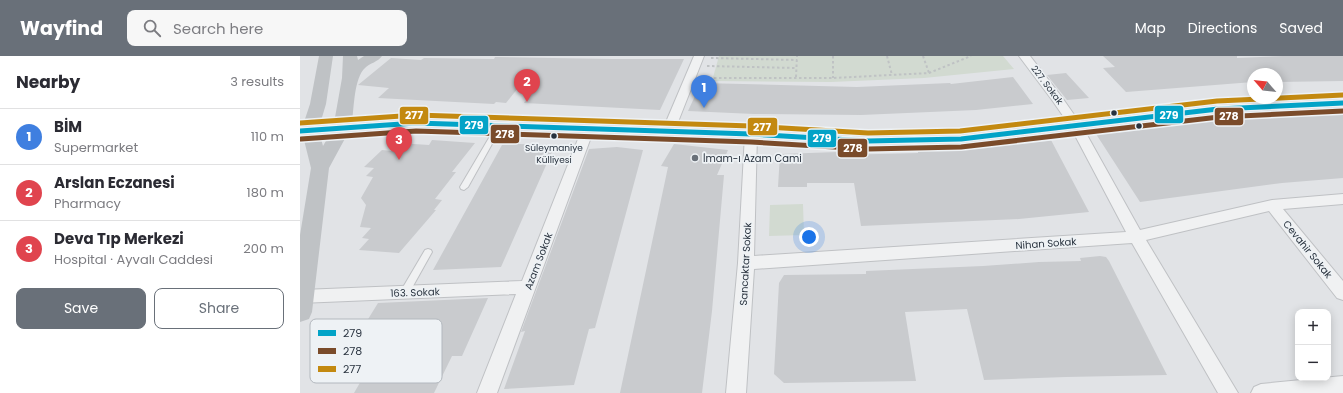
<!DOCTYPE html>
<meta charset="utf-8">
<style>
body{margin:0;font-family:Poppins,sans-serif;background:#f7f7f7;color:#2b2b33}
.controls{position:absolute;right:12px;bottom:12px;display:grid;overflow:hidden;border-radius:8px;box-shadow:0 2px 10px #0003}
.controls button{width:36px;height:36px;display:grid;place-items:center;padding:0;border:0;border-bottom:1px solid #e1e1e2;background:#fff;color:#2b2b33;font:20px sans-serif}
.compass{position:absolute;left:947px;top:12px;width:36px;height:36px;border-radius:50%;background:#fff;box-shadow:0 2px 10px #0003;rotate:298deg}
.you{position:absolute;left:509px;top:181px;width:14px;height:14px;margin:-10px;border:3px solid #fff;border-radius:50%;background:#1a73e8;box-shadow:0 0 0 6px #1a73e833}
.badge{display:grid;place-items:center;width:26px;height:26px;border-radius:50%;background:#697079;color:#fff;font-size:13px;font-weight:700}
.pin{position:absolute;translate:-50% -33px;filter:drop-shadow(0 1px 2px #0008)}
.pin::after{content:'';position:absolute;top:21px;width:14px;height:12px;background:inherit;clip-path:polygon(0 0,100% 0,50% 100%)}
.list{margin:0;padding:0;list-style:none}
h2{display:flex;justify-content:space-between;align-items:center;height:52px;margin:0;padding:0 16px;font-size:17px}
h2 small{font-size:13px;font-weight:400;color:#7c7c81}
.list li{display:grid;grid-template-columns:26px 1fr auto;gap:12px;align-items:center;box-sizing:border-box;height:56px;padding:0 16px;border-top:1px solid #e1e1e2}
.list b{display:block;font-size:15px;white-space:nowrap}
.list p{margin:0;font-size:13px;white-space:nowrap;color:#7c7c81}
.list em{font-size:13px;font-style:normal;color:#7c7c81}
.actions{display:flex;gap:8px;padding:12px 16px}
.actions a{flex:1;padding:9px 0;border:1px solid #697079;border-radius:8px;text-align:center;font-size:14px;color:#697079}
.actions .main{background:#697079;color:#fff}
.icon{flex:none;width:22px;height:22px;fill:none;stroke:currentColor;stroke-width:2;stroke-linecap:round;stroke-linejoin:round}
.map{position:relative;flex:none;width:1043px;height:337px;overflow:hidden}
header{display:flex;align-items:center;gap:24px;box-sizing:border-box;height:56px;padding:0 20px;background:#697079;color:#fff}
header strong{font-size:19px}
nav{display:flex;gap:22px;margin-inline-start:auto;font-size:14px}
.search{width:280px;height:36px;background:#f7f7f7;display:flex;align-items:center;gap:10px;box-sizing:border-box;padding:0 14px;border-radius:8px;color:#7c7c81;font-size:15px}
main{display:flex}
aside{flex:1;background:#fff}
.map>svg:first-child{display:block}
.green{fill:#d2dad1}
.building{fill:#c9cbce}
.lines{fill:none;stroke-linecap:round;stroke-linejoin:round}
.service-casing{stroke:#bfc1c4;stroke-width:2}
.minor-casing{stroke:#bfc1c4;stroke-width:2}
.path{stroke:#bfc2c4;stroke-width:2;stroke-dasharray:2.5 2.5;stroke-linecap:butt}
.service{fill:#f0f1f2;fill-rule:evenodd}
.minor{fill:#f0f1f2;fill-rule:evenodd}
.secondary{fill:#bfc2c5;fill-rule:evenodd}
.bus-1-casing{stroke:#eef2f5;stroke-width:8}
.bus-2-casing{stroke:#eef2f5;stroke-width:8}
.bus-3-casing{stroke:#eef2f5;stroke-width:8}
.bus-1{stroke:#02a3c7;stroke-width:5}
.bus-2{stroke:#7a4b2a;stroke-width:5}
.bus-3{stroke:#c38910;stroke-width:5}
.bus-dot{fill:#28323e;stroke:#eef2f5;stroke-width:1.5}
.poi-dot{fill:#697079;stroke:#eef2f5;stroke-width:1.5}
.labels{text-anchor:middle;stroke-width:3.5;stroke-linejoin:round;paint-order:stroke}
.far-street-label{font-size:9px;fill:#28323e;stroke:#eef2f5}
.bus-label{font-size:9px;fill:#28323e;stroke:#eef2f5}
.poi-label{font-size:10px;fill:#28323e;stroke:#eef2f5;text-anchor:start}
.street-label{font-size:10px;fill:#28323e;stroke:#eef2f5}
.key{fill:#eef2f5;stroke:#b3b8be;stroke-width:1}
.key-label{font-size:11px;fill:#28323e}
.line-badge{stroke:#eef2f5;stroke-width:1.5}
.badge-label{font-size:11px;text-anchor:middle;font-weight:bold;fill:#fff}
</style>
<header>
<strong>Wayfind</strong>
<div class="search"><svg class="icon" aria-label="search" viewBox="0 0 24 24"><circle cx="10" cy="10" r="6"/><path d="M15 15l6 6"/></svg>Search here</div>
<nav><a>Map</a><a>Directions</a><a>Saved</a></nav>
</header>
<main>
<aside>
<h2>Nearby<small>3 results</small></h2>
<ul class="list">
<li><span class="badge" style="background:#3f7fe0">1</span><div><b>BİM</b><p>Supermarket</p></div><em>110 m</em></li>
<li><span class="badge" style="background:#e0444e">2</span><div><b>Arslan Eczanesi</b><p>Pharmacy</p></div><em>180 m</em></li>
<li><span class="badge" style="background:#e0444e">3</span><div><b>Deva Tıp Merkezi</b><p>Hospital · Ayvalı Caddesi</p></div><em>200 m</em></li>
</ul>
<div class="actions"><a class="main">Save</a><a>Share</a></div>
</aside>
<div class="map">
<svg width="1043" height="337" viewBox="0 0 1043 337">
<rect width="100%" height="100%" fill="#e1e3e6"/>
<path class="green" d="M419,0H703L714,13L624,22L531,26L412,25Z
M503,148L504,179L469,180L470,149Z"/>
<path class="building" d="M803,0H937V2L983,0H1043V25L977,26V18H953V26L826,36L803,12L815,11Z
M195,1L312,3H384L360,54L224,47L238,22L230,17L206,47L196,46L194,48L78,42L89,32L58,29L91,2L121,4L124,2L194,3Z
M766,17L789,42L767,44L747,19Z
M713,21L733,48L676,54L561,59L454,58L388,55L401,27L557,31L650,27L651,28Z
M1043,58V122L982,127L840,146L796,78L912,64L973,60Z
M132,84L175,87L152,116H156L135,143L142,144L134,154H136L99,197L59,194L69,183L62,182L71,172L60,171L66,149L61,142L73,121L66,120L74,112L64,111L82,94L91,95L99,87L129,89Z
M751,84L789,156L719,163L561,170L554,127H507V131H478L480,98L538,96L539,99L618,97V95L645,93L646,94Z
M219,88L255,89L201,211L133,214L202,89Z
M374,88L428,94L417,119H424L412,255L402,337H320L368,111L361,110Z
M317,91L343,94L295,272L289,273L274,329L204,333L225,275L221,276L289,93Z
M800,200L806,201L809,205L867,319L766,321L684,324L667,253L605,256L616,325L484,327L474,318L479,227L484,219L566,218V215L683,210L739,206L781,205L780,202Z
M188,242L162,300H152L134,337H54L72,306L41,307L78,247Z"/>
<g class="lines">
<g class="service-casing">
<path id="service" d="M199,68L202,70L168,131L164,134L161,133L160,131L196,70Z
M128,193L131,194L132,196L108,239L105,240L102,239L101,236L102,233L125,194Z"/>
</g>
<g class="minor-casing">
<path id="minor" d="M394,0H404L378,66L376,69H368L366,66Z
M719,0H730L761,40L782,70L840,174L972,144L1043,138V148L983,153L1043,225V244L1037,242L969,155L846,184L938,337H918L832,187L454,213L446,337H426L438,207L445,78L447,75H455L457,78L454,200L826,176L770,70L752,44Z
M288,69L292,70L294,73L197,337H177L216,238L0,247V235L2,234L222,225L282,73L284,70Z
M1043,320V337H951L954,331L961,328Z"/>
</g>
<path class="path" d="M533,0V22
M587,0L592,19
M623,0L629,17
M411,2L497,4
M407,10L496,12
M496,21L497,0
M404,22H533L629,17L671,0"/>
<use href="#service" class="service"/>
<use href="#minor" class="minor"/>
<path class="secondary" d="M19,0H33L26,48L20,68L34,67L42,22L43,0H57L58,4L64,0H82C78,6 70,7 65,12C54,22 54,52 52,66L116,62L451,73L568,79L661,77L918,48L1043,42V52L918,58L661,89L568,91L451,83L116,72L48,77L29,112L12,256L9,263L0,266V179L11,112L3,80H0V70L3,69L10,48ZM30,78L23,90L20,79Z"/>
<g class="bus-1-casing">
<path id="bus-1" d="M0,75L116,67L451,78L568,85L661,83L918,53L1043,47"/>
</g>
<g class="bus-2-casing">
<path id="bus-2" d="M1,83L116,75L451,86L568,93L661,91L919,61L1043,55"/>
</g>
<g class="bus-3-casing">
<path id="bus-3" d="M0,67L116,59L451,70L568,77L660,75L917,45L1043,39"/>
</g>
<use href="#bus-1" class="bus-1"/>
<use href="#bus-2" class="bus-2"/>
<use href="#bus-3" class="bus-3"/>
</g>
<g class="bus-dot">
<circle cx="814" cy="57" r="3.5"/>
<circle cx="839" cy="70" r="3.5"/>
<circle cx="254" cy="80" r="3.5"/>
</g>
<circle class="poi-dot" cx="395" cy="102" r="4"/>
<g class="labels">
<g class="far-street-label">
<text transform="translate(747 29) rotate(53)" y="3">227. Sokak</text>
</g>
<g class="bus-label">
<text x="254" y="95">Süleymaniye<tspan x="254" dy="12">Külliyesi</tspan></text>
</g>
<g class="poi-label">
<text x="403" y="106">İmam-ı Azam Cami</text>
</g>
<g class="street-label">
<text transform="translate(746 187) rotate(-4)" y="4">Nihan Sokak</text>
<text transform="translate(1008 193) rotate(51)" y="4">Cevahir Sokak</text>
<text transform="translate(238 205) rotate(-69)" y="4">Azam Sokak</text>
<text transform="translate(445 208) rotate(-87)" y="4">Sancaktar Sokak</text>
<text transform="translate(115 236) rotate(-2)" y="4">163. Sokak</text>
</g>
</g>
<rect x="10" y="263" width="132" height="64" rx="6" class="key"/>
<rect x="18" y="274" width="18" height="6" fill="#02a3c7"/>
<rect x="18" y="292" width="18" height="6" fill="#7a4b2a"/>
<rect x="18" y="310" width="18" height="6" fill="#c38910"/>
<g class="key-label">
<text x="43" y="281">279</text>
<text x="43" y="299">278</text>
<text x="43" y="317">277</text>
</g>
<g class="line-badge">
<rect x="854" y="49" width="30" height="19" rx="4" fill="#02a3c7"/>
<rect x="99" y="50" width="30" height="19" rx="4" fill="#c38910"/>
<rect x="914" y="51" width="30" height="19" rx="4" fill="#7a4b2a"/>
<rect x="159" y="59" width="30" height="20" rx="4" fill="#02a3c7"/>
<rect x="447" y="61" width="31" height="19" rx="4" fill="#c38910"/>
<rect x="190" y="68" width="30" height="20" rx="4" fill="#7a4b2a"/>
<rect x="507" y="73" width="30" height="19" rx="4" fill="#02a3c7"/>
<rect x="537" y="82" width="31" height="20" rx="4" fill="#7a4b2a"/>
</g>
<g class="badge-label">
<text x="869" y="63">279</text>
<text x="114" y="63">277</text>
<text x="929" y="64">278</text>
<text x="174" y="73">279</text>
<text x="462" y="75">277</text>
<text x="205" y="82">278</text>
<text x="522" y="86">279</text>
<text x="553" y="96">278</text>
</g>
</svg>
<div class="controls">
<button>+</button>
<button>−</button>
</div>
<svg class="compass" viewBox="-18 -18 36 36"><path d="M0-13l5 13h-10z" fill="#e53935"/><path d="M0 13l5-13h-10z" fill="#7c7c81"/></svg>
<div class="you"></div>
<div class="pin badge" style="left:404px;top:52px;background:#3f7fe0">1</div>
<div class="pin badge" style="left:227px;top:46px;background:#e0444e">2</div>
<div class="pin badge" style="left:99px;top:104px;background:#e0444e">3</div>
</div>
</main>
